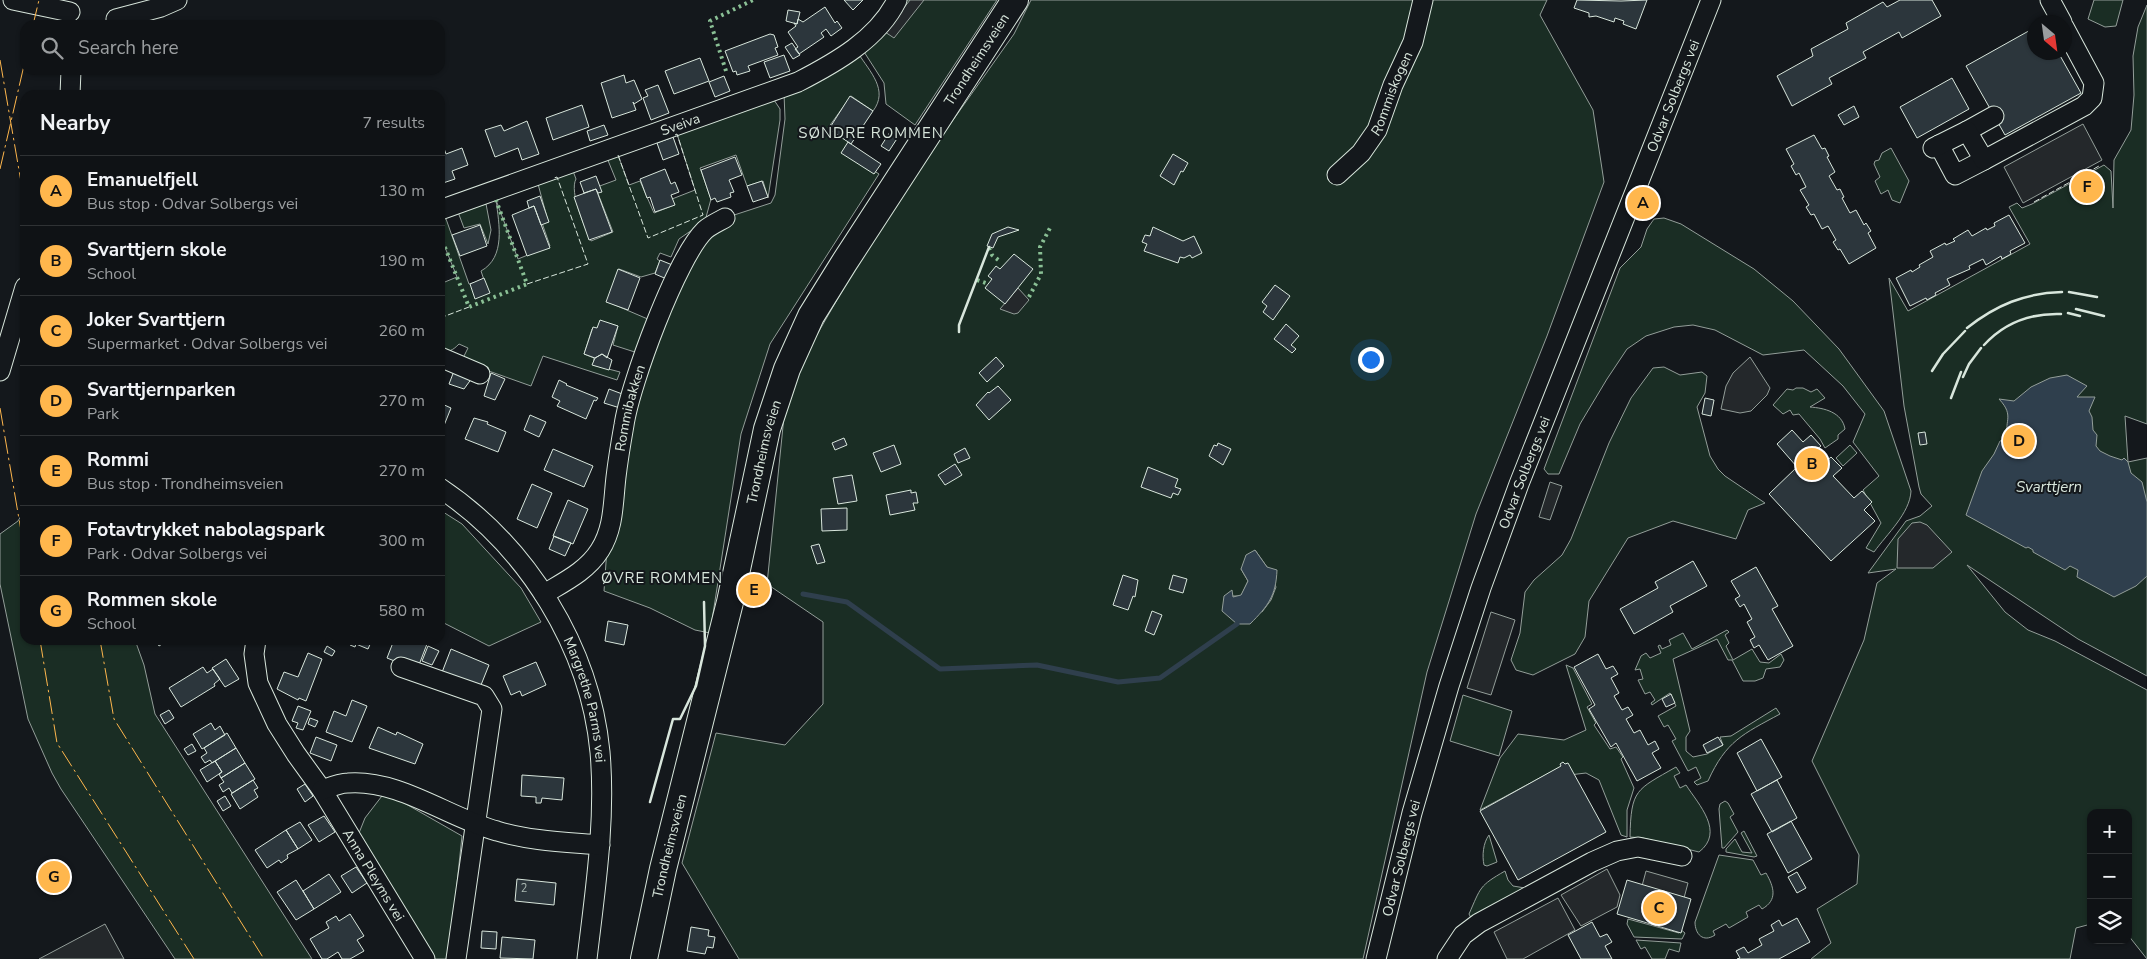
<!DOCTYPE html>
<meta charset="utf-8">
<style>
body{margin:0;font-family:"Nunito Sans",sans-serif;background:#181b1e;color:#f1f3f6}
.controls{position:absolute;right:15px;bottom:15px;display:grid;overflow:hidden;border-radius:10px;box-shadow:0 1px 4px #0004}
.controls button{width:45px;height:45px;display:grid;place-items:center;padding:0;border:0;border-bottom:1px solid #2f3234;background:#0f1215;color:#f1f3f6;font:25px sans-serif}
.compass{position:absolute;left:2027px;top:15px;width:45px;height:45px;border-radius:50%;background:#0f1215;box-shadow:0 1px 4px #0004;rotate:151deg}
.you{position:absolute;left:1370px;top:359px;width:18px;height:18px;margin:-12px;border:4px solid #fff;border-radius:50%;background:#1a73e8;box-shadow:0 0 0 8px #1a73e833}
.badge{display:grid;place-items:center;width:32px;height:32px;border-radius:50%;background:#ffb74d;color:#111;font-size:16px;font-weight:700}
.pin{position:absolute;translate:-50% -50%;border:2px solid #fff;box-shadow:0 1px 5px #0006}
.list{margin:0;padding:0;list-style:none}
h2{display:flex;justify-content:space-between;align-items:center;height:65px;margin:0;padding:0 20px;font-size:21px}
h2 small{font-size:16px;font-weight:400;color:#9b9ea0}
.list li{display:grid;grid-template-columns:32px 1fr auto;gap:15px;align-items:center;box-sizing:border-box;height:70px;padding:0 20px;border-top:1px solid #2f3234}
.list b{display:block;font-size:19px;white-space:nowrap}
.list p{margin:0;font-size:16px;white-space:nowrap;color:#9b9ea0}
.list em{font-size:16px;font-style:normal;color:#9b9ea0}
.icon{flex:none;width:28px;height:28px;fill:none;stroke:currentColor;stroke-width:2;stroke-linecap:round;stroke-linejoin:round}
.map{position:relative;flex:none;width:2147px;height:959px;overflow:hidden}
.search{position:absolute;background:#0f1215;box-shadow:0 1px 4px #0004;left:20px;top:20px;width:425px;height:55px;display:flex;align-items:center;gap:12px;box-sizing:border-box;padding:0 18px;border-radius:15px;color:#9b9ea0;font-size:19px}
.panel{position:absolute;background:#0f1215;box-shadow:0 1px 4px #0004;left:20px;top:90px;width:425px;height:555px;border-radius:15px}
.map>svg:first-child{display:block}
.green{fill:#1a2d24;stroke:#939e99;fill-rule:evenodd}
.parking{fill:#24282b;stroke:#939e99}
.water{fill:#2f3f4d;stroke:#939e99}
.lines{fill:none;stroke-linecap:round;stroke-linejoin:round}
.stream{stroke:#2f3f4d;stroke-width:5}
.building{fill:#2c363c;stroke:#d8e6dc}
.minor-casing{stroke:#d8e6dc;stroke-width:21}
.highway-casing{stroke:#d8e6dc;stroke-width:28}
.minor{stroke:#14181c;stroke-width:19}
.highway{stroke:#14181c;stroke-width:26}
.hedge{stroke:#8ac095;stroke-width:4;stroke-dasharray:2.5 4;stroke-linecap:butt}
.fence{stroke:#d8e6dc;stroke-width:1;stroke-dasharray:6 2.5;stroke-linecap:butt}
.wall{stroke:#d8e6dc;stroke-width:2.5}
.power{stroke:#ffb74d;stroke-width:1;stroke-dasharray:18 4 2.5 4;stroke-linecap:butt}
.labels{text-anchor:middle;stroke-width:4;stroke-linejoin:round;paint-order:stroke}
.number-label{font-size:11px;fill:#adbab4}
.street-label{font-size:14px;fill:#d8e6dc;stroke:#14181c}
.neighbourhood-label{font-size:15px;letter-spacing:1px;fill:#d8e6dc;stroke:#14181c}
.water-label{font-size:15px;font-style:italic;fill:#d8e6dc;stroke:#14181c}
</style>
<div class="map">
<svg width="2147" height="959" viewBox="0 0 2147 959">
<rect width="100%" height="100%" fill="#14181c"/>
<path class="green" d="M897,0H997L915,125L886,104L884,83L859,44Z
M1031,0H1547L1540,15L1593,110L1604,182L1547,336L1476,514L1427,672L1363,959H739L682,863L716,733L785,745L823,704V622L767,584L787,387L885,216L1014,34ZM1255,550L1267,567L1276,587L1271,600L1262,612L1224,596H1241L1248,581L1241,569Z
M2094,0H2123L2116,26L2105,27L2088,19Z
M2147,5V424L2125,416L2128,462L2147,458V676L2078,639L1967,565L2005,612L2028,630L2055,641L2147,690V959L2128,935V813H2091V924L2076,928L2070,959H1811L1831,943L1817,909L1857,884L1859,855L1812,761L1864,640L1877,583L1896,569L1868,573L1906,521L1920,516L1932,506L1921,494L1919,487L1904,406L1889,278L1908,311L2030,244L2009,207L2017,203L2022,208L2032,204L2104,165L2111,171L2113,208L2114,160L2131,130L2134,95L2133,56L2138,27Z
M858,53C870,72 889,90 873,111L851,96L828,128L849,142L843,151L879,174L770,344L741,434L710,633L695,630L650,608L604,591L608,534L644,355L613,345L618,326L600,321L597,330L592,329L584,354L594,358L593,365L620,372L617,380L543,356L531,386L469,364L464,356L468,348L459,344C453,350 449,353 440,350V284L457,277L440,235V219L445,216L469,284L484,280L481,271C506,257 499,224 496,200L518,259L550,246L542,223L548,221L538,184L573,171L576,179C569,192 585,228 591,241L613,232L597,191V187L616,180L607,158L618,155L629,185L640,181L654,213L674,205L672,199L695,190L677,134L774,100L780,109V120L768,198L763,181L747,186L736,155L700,168L711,199L705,221L679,239L671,257L660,253L657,259L660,261L655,273L641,277L619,269L608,302L657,323L677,276L725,218L771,203L775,195L785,119L784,93Z
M1891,148L1909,181L1900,203L1892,200L1888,190L1881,194L1875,181L1880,177L1874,164L1875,161L1879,160L1882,153Z
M486,204L491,230L488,244L480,224L464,228L458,212Z
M1664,218L1681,224L1754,269L1793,301L1839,349L1884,411L1911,491C1910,513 1887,534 1874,552L1866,548L1881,523L1863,490L1879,476L1853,442L1865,414L1843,386L1804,350L1763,355L1715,330L1693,325L1674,327L1646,336L1627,349L1607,379L1580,424L1559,474H1548L1544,469L1620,268L1641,247L1647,229L1654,219Z
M1664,367L1680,375L1702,372L1707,376L1705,393L1697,407L1710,456L1718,469L1725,476L1765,503L1748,510L1736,539L1673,521L1628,538L1589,601L1585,637L1575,654L1533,675L1516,670L1511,660L1520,633L1525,592L1534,580L1562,555L1571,539L1609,443L1631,398L1653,368Z
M1796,388H1803L1811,392L1817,389L1825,398L1810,407C1824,408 1842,412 1845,429L1838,435V439L1825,448L1820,439L1799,414L1793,415L1790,410L1783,414L1773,405L1787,389L1793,390Z
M1850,445L1857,453L1843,466L1836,458Z
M25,509V640H135L144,665L155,714L312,959H175L61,789L52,773L28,719L0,584V534L18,521Z
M440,510L462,524L521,588L541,622L489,646L440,621Z
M1727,630L1729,632L1725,635L1729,643L1726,646L1733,660L1752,649L1760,662L1769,663L1781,654L1784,660L1780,667L1766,669L1763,678L1755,681H1743L1732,660H1728L1717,639L1673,659L1690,731L1686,737V751L1693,757L1707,754L1723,745L1720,737L1731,736L1776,708L1780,714C1743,734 1726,741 1708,781L1697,785L1694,782L1701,778L1696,767L1688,771L1672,741L1676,739L1668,725L1664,727L1658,716L1676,706L1670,693L1652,705L1651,703L1655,700L1650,692L1645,694L1638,680L1643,679L1640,669L1635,670L1641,656L1646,653L1650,658L1661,653L1658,646L1660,645L1662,649L1671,645L1669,640L1683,633L1692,649Z
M1566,665L1573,668L1592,704L1587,707L1596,723L1594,725L1610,749L1616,747L1623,757L1621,759L1634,788L1627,810V837L1621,835L1599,780L1586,773L1569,775L1564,765L1480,810L1500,758L1518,734L1564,740L1586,730Z
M1463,695L1512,711L1499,756L1450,741Z
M1676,767L1680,773L1674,776L1680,788L1686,785C1699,805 1725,832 1699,852L1643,838L1630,837C1631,789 1636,790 1676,767Z
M385,792L462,836L449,959H434L359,833L365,818Z
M1725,801L1728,803L1734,814L1730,817L1738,832L1724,848H1722L1719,809L1720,804Z
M1744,831L1757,856L1754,857L1726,852V849L1735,839L1742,852L1752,853L1741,833Z
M1489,835L1497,862L1487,866L1484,865C1482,856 1483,843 1489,835Z
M1719,855L1753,860L1761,875L1766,873C1774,887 1778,900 1762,909L1759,905L1746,912L1748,917L1729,928L1726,924L1713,931L1715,935C1703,943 1695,934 1695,922Z
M1505,871L1508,880L1513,886L1525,888L1471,918L1469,914C1481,887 1479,886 1505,871Z
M1628,919L1679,933L1680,929L1685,933L1682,939L1634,937L1627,924Z
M1636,940L1681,943L1679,952L1669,949L1665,959H1652L1645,947L1641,949Z"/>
<path class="parking" d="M910,0H924L894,38L885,32Z
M2083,124L2102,160L2023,203L2004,167Z
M1018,288L1029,300L1018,313L1014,314L1000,309Z
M1750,357L1770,388L1767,395L1751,411L1740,413L1721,409L1726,386L1733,373Z
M1550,482L1562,486L1550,520L1539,517Z
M1920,522L1927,525L1952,552L1933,568H1897L1898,539L1912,523Z
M1491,612L1515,620L1491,695L1467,688Z
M1607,869L1620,895L1617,907L1581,926L1561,895Z
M1646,871L1688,883L1684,898L1642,886Z
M1558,898L1575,930L1523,959H1507L1494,932Z
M105,924L124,959H39Z"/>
<path class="water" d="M2067,375L2087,386L2077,397H2095L2089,411L2092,417L2093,430L2097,435L2096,446L2100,451L2110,456L2122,460L2124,458L2128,462L2131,473L2142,482L2147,502V576L2136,586L2114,597L2077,577L2078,570L2070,566L2065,570L2033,552V550L2028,547L2026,548L1966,515L1982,471L1994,454L2000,441L2009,438C2002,422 2016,417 1999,399L2014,401L2031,387L2050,378Z
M1255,550L1267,567L1277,570C1276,596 1268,606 1250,624H1237L1222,611L1224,596L1232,590L1233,597L1241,595L1248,581L1241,569L1246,555Z"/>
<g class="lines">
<path class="stream" d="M803,594L847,602L940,669L1037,665L1118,682L1160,678L1237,624"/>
</g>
<path class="building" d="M844,0H863L853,10Z
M1577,0L1621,1L1647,0L1636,29L1623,24L1624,21L1615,18L1614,22L1596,16L1589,17V13L1574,8Z
M1900,0H1932L1941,16L1902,38L1899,32L1863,52L1866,58L1829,78L1832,84L1792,106L1777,76L1813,56L1811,49L1848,29L1846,23L1883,2L1887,7Z
M825,7L835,23L837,21L842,28L831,36L826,29L821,33L824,37L799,54L795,49L798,47L788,32L796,26L794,23L797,24L798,19L803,22Z
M788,10L800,12L797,24L786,21Z
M2034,28V52H2058L2081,93L2005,135L1966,66Z
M770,34L774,35L778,47L775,48L778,55L748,66L750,71L737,75L736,71L733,72L725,51Z
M792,43L800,55L793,59L785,47Z
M784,55L790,71L770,78L764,62Z
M700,58L709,81L674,94L665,71Z
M624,75L626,83L634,80L642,99L634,104L633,102L636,110L612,118L601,83Z
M724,76L730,91L715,97L709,82Z
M1952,78L1969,109L1917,138L1900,107Z
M658,85L669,113L651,120L643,98L648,96L645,90Z
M850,96L873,111L851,144L829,129Z
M582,105L589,127L553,140L546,118Z
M1854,106L1859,117L1844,125L1838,115Z
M527,121L539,154L522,160L518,148L495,157L485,130L501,125L504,131Z
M604,125L608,135L590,141L587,131Z
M892,129L900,134L889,151L881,146Z
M1814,135L1822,149L1825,148L1829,156L1827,157L1835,172L1829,176L1837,190L1840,189L1844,197L1842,198L1850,213L1856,210L1864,225L1866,223L1871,231L1868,233L1876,248L1849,264L1840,249L1838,250L1833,242L1836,240L1828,226L1822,229L1814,214L1811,215L1806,207L1809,205L1800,190L1806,187L1799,173L1796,175L1791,166L1794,164L1786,149Z
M440,137L446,154L462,148L468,165L452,171L455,179L440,184Z
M673,137L679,154L663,160L657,143Z
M848,142L881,164L874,174L841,153Z
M1173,154L1188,163L1183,172L1181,171L1174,185L1160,176Z
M735,157L742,175L729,180L734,192L730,193L731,197L717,202L715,198L711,200L701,170Z
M665,169L671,184L675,182L679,192L671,195L675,205L655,212L650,197L647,198L640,179Z
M596,176L602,192L598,193L596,189L584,193L580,182Z
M762,181L768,197L753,202L747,186Z
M596,189L612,232L589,240L574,197Z
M540,196L549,222L541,225L534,206L529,208L527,201Z
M534,206L550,248L527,256L512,215Z
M2009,215L2025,243L2010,251L2011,254L2002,259L2001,256L1986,265L1983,259L1969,266L1970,269L1947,279L1950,285L1935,293L1936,295L1927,300L1926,298L1910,306L1896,278L1911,270L1912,272L1920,267L1919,265L1933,257L1930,251L1945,243L1946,245L1955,241L1953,239L1968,230L1972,236L1986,228L1987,230L1995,226L1994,223Z
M480,225L487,246L460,256L452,235Z
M1008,227L1019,230L998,237L993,248L987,246L992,234Z
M1153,227L1183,241L1194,236L1202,253L1192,258L1190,255L1184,258L1180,257L1178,263L1144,251L1147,244L1142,242L1145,235L1150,236Z
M1014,254L1033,269L1005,304L985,288L992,279L988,276L996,266L1000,269Z
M660,260L675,266L669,280L655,274Z
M618,269L640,278L628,310L606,302Z
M484,278L490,293L475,299L470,284Z
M1275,285L1290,296L1273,320L1263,312L1267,306L1262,302Z
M600,320L618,326L607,358L602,354L595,358L584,354L593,327L597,328Z
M1286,324L1299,336L1291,345L1296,349L1292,353L1274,339Z
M602,354L612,360L609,370L592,365L595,358Z
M996,357L1004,366L987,382L979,373Z
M454,371L472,378L464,389L449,384Z
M491,373L505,379L495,400L484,396Z
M559,380L567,384L566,385L598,398L596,401L594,400L586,419L557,406L560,401L552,397Z
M998,386L1011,400L989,420L976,405L988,392L989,393Z
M609,389L625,395L620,408L604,403Z
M1705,398L1714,400L1711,416L1702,414Z
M440,403L451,408L443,428L440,426Z
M530,415L546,422L539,437L524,430Z
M474,418L488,422L487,424L506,432L498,452L465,439Z
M1792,430L1803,442L1811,435L1821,446L1813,453L1823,464L1831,457L1842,468L1833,476L1854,498L1862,491L1872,502L1864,510L1875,521L1831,561L1769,494L1797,467L1777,444Z
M1925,432L1927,444L1920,445L1918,433Z
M844,438L847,445L835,450L832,443Z
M1218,443L1231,449L1223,465L1209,456L1214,445L1217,446Z
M894,445L901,464L881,472L873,453Z
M965,448L970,458L958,463L954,454Z
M553,449L593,466L584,487L544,470Z
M955,464L962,475L945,485L938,475Z
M1148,467L1178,479L1175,487L1181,489L1178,495L1173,493L1171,498L1141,487Z
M852,475L857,501L838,504L833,478Z
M532,484L552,493L537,528L517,519Z
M911,490V493L916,492L918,503H913L915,510L890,515L886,495Z
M568,500L588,509L573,544L553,536Z
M847,508V530L822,531L821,509Z
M554,536L571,543L565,556L549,549Z
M819,544L825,562L817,564L811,546Z
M1693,561L1707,586L1670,606L1673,612L1634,634L1620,609L1658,588L1655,582Z
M1756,567L1778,606L1772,609L1793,646L1768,660L1759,645L1754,648L1750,640L1755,637L1747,622L1752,619L1744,604L1740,607L1735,599L1740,596L1731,581Z
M1123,575L1138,580L1135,597L1133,596L1128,610L1113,605Z
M1173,575L1187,579L1183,593L1169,589Z
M1152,611L1162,615L1154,635L1145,631Z
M608,621L628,625L624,645L605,641Z
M155,640H173L168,643L167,641L159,646Z
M346,640H372L368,649L356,644L355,647L350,645L351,642Z
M394,640H418L427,644L417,670L387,658Z
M327,646L335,651L332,656L324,652Z
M428,646L439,651L432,665L422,661Z
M451,649L489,665L481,685L472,682L471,687L441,675Z
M308,653L322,659L306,701L299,698L298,700L277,689L284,672L298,677Z
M1598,654L1606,669L1613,666L1618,674L1611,678L1619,693L1614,696L1622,710L1628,707L1633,715L1626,719L1634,733L1640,730L1648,745L1655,741L1659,749L1652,753L1661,768L1637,781L1616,743L1611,747L1589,709L1595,705L1574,667Z
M226,659L239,679L225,687L212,668Z
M536,662L546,685L522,696L520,691L511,695L503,676Z
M203,667L207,673L213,669L220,679L214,684L215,686L181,707L169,688Z
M1671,694L1675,703L1666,707L1662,699Z
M352,700L367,706L352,742L326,732L334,711L346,716Z
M298,706L311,711L303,730L296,728L298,723L292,721Z
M169,710L174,718L165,724L160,715Z
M310,718L318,721L315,727L308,724Z
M211,723L215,730L220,726L225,735L202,749L193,734Z
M378,727L396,735L397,732L423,744L415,764L369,748Z
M227,733L236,748L212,763L210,760L205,763L201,757L207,753L204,748Z
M316,737L337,745L331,761L310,753Z
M1718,737L1723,745L1707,753L1703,745Z
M1761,739L1782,777L1757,791L1737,753Z
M192,744L196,751L188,755L184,749Z
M236,748L245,763L221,778L219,774L222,772L215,761Z
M215,761L222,772L207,782L200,770Z
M1563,762L1565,764L1568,763L1606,832L1518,880L1480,811L1561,766L1560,764Z
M245,763L255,779L232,793L229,788L223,792L219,785L224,782L221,778Z
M522,775L564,778L562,800L542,798L541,803H536V797L521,796Z
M253,780L258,788L254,790L258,797L240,809L231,794Z
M1777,780L1797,818L1772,832L1751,794Z
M305,784L313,796L305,802L297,789Z
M225,796L231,806L223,811L217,801Z
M324,816L335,832L319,842L308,825Z
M1791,821L1812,859L1788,873L1767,834Z
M300,822L312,840L298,849L286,830Z
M286,830L298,849L287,855L288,858L281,863L279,860L267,868L255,850Z
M356,867L367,883L352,893L341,876Z
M1797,872L1806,888L1797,893L1788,877Z
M329,874L341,892L314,909L303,891Z
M517,879L556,883L554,905L515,901Z
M296,880L314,909L296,920L277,892Z
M1627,880L1691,899L1681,933L1617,914Z
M350,914L364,936L357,940L364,951L350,959H342L338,952L327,959H322L310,939L329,928L326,922L336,916L339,921Z
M1797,918L1810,942L1779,959H1737L1740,958L1736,951L1744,947L1748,953L1762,945L1759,939L1774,931L1771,925L1779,920L1782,926Z
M1592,922L1600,937L1607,934L1612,942L1605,946L1612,959H1581L1568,935Z
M691,927L709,930L708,936L715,937L713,948L707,947L705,954L687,951Z
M482,931L497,932L496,949L481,948Z
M502,937L535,940L533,959L500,958Z"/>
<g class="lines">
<g class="minor-casing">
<g id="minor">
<path d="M13,0L70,12"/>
<path d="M2050,0L2062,22"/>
<path d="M116,19L161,7L177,0"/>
<path d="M70,95L71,70"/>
<path d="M1967,131L1994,116"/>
<path d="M1939,145L1955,175L1984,160"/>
<path d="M1933,148L1967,131L1984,160L2084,106L2092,98L2094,83L2064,27"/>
<path id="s1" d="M1337,175L1361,153L1377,130L1393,85L1413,42L1423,0"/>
<path id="s2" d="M440,210L798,82C835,63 878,39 897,0"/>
<path d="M440,357L480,374"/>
<path d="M0,371L25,287"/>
<path id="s3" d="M440,488C527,546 590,647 600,752C606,821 595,891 587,959"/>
<path id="s4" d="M544,594C564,582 587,571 600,550C614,528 613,503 616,477C618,460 621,442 624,425C630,384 677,257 705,230C711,225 718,222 725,218"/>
<path id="s5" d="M256,640L254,654L258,683L277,724L296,754L322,790L425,959"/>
<path d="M401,667L484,696L492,709L456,959"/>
<path d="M322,790C330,787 340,783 348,783C399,779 449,818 497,831C530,841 565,842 600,845"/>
<path id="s6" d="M1376,959L1412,813L1449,686L1481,588L1519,484L1711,0"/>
<path d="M1447,959L1463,935L1479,923L1592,862L1617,851L1638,847L1682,856"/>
</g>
</g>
<g class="highway-casing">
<g id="highway">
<path id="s7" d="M644,959L663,869L730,602L767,429L787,369L811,316L844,263L1015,0"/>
</g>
</g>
<use href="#minor" class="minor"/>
<use href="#highway" class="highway"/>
<path class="hedge" d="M726,71L710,21L753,0
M440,235L469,307L527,284L496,200
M989,248L992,255L1001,262
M977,280L986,283
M1029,297L1041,274L1040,247L1050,228"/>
<path class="fence" d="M618,155L648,238L703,215L677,134L675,135
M2034,202L2099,166
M527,284L588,264L557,177L554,178
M440,318L469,307"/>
<path class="wall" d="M2069,292L2097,297
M2076,309L2104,316
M2068,313L2080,316
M1967,328C1996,305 2025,293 2062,292
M959,332V325L989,247
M1984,345C2004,323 2031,313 2061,314
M1932,371L1943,354L1965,331
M1963,377L1969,364L1981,348
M1951,398L1961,372
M650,802L673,719H680L696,686L705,646L704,602"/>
<path class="power" d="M33,25L39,0
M0,60L25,205
M0,169L25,61
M0,408L25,554
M40,640L57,743L194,959
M100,640L114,719L264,959"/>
</g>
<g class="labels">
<g class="number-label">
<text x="524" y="892">2</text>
</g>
<g class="street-label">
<text dy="5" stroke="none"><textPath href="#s7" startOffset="971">Trondheimsveien</textPath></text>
<text dy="5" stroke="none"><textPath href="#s1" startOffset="100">Rommiskogen</textPath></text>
<text dy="5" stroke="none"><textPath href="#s6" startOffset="914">Odvar Solbergs vei</textPath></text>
<text dy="5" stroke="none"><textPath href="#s2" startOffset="255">Sveiva</textPath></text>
<text dy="5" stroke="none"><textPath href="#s4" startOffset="218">Rommibakken</textPath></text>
<text dy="5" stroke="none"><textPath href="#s7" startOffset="521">Trondheimsveien</textPath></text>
<text dy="5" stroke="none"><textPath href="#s6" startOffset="509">Odvar Solbergs vei</textPath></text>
<text dy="5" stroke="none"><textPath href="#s3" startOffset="264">Margrethe Parms vei</textPath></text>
<text dy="5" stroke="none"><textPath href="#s7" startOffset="116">Trondheimsveien</textPath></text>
<text dy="5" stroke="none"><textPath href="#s6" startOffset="104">Odvar Solbergs vei</textPath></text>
<text dy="5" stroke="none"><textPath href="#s5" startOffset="268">Anna Pleyms vei</textPath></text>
</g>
<g class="neighbourhood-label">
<text x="871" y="138">SØNDRE ROMMEN</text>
<text x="662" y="583">ØVRE ROMMEN</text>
</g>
<g class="water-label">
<text x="2049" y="492">Svarttjern</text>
</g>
</g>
</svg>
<div class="controls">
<button>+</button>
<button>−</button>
<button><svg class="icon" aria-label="layers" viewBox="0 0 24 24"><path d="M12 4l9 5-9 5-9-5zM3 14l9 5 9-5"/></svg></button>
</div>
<svg class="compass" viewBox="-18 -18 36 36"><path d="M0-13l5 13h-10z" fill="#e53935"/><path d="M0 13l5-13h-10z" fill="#9b9ea0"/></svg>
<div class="you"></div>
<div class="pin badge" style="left:1643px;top:203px">A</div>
<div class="pin badge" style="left:1812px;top:464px">B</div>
<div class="pin badge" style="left:1659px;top:908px">C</div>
<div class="pin badge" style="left:2019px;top:441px">D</div>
<div class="pin badge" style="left:754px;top:590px">E</div>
<div class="pin badge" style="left:2087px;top:187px">F</div>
<div class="pin badge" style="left:54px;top:877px">G</div>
<div class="search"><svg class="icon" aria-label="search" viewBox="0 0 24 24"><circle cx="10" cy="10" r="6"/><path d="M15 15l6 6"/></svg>Search here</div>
<section class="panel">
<h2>Nearby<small>7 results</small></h2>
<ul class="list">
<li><span class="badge">A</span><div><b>Emanuelfjell</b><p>Bus stop · Odvar Solbergs vei</p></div><em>130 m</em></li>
<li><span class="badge">B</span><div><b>Svarttjern skole</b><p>School</p></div><em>190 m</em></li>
<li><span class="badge">C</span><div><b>Joker Svarttjern</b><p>Supermarket · Odvar Solbergs vei</p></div><em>260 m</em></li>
<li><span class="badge">D</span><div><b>Svarttjernparken</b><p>Park</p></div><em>270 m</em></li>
<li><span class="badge">E</span><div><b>Rommi</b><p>Bus stop · Trondheimsveien</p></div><em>270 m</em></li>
<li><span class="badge">F</span><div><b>Fotavtrykket nabolagspark</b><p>Park · Odvar Solbergs vei</p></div><em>300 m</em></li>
<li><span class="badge">G</span><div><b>Rommen skole</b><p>School</p></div><em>580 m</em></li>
</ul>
</section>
</div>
